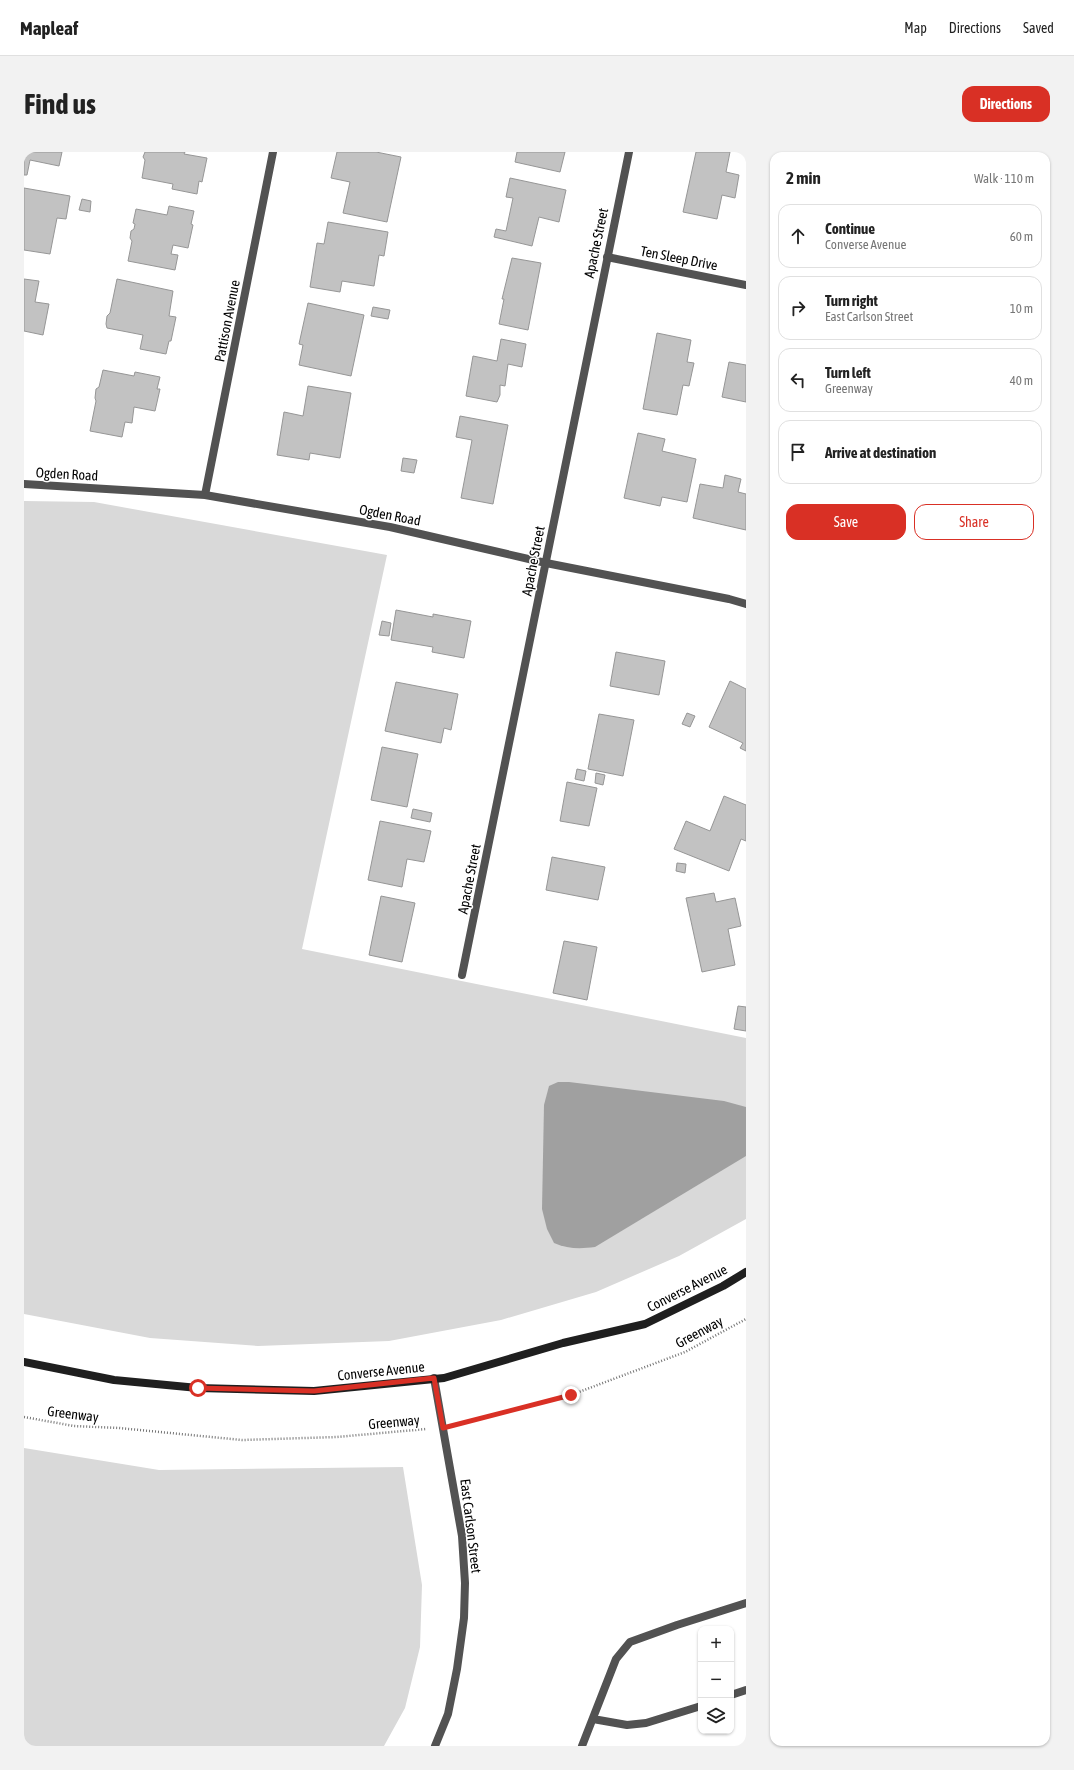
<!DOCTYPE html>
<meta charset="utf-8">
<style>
body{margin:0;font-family:"Asap Condensed",sans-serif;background:#f2f2f2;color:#222}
.controls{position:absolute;right:12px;bottom:12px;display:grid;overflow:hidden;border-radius:8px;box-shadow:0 1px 3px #0004}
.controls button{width:36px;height:36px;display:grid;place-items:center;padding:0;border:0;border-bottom:1px solid #e0e0e0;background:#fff;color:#222;font:20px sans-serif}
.stop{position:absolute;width:12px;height:12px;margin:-9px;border:3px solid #d93025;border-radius:50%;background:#fff}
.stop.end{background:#d93025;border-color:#fff;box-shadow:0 1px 4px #0008}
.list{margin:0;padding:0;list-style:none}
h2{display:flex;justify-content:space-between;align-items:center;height:52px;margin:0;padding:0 16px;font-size:17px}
h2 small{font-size:13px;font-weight:400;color:#767676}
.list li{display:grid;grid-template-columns:26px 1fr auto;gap:12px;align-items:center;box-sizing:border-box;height:64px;margin:0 8px 8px;padding:0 8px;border:1px solid #e0e0e0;border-radius:12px}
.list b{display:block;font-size:15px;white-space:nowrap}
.list p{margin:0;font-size:13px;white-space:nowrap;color:#767676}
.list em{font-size:13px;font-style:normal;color:#767676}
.actions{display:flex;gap:8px;padding:12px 16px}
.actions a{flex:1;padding:9px 0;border:1px solid #d93025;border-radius:12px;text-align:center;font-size:14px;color:#d93025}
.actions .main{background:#d93025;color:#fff}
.icon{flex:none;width:22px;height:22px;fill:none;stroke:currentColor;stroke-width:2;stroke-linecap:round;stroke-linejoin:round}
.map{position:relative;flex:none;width:722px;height:1594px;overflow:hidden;border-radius:12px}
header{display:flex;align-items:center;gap:24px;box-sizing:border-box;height:56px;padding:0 20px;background:#fff;border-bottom:1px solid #e0e0e0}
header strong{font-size:19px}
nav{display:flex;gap:22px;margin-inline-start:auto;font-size:14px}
.intro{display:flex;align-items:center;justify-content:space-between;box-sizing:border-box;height:96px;padding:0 24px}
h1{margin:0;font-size:28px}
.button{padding:10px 18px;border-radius:12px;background:#d93025;color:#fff;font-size:14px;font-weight:700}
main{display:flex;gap:24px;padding:0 24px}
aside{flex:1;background:#fff;border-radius:12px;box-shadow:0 1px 3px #0004}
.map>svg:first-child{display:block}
.green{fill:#d9d9d9}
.water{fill:#a0a0a0}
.building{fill:#c2c2c2;stroke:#969696}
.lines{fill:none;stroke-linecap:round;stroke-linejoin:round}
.path{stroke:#747474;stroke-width:2.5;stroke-dasharray:1 2;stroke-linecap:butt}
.service{stroke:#525252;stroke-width:8}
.minor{stroke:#525252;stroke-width:8}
.secondary{stroke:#1f1f1f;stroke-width:8}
.route{stroke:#d93025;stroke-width:5}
.labels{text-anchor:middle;stroke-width:3;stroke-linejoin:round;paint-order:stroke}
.street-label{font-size:14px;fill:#000;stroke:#fff}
</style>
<header>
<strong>Mapleaf</strong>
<nav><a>Map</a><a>Directions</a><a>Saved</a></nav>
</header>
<div class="intro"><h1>Find us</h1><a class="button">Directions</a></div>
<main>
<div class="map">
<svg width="722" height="1594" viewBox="0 0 722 1594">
<rect width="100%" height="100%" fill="#fff"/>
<path class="green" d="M0,349L70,350L363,403L278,797L722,886V1067L655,1104L572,1140L477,1168L365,1189L234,1194L126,1186L0,1162Z
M0,1296L135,1318L379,1315L398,1433L396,1495L381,1556L360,1594H0Z"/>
<path class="water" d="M534,930H545L700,949L722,955V1004L571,1095C556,1097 544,1097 530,1091L523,1077L518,1057L520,953L525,934Z"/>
<path class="building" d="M0,0H38L35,14L6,8L3,23H0Z
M121,0H161L160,2L183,6L178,30L175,29L173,42L148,37L149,32L118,26L121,8L119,5Z
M313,0H352L377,5L363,70L319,61L326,30L307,26Z
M493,0H541L536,20L491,10Z
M672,0H706L702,20L715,23L711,46L698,43L693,67L659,60Z
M486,26L542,38L535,70L515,65L508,94L470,85L472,77L482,79L489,46L482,45Z
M0,36L46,44L42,67L33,66L26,102L0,98Z
M58,47L67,49L66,60L55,58Z
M145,54L170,59L167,72L169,73L164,96L149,93L147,102L154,103L151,118L104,109L108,89L106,86L107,79L110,77L111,72L109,71L112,57L143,63Z
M304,70L364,80L360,104L355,103L350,134L318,129L316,140L286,135L293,91L300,92Z
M488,106L517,111L504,178L475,172L480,147H478Z
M0,127L15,129L11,150L25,152L19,183L0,179Z
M93,127L149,139L145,164L152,165L147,189H145L142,202L116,197L119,183L83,176L82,172L83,164L86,161Z
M284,151L340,163L327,224L275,213L279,193L275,192Z
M349,155L366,158L364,167L347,164Z
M633,181L667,188L663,210L670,211L665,234L659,233L653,263L619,257Z
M477,187L502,192L498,215L484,212L481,234L476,233V243L473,250L442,244L449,204L473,209Z
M705,210L722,213V250L698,245Z
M79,218L110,224L111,220L136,225L133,237H136L131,259L110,255L108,271L101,270L98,285L66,279L72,249L71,246L72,237L75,235Z
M284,234L327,241L316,306L286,301L285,308L253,303L260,260L279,264Z
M436,264L484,273L469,352L437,346L448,288L432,285Z
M614,281L641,287L638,299L672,307L663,350L638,345L636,354L600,346Z
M379,306L393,308L390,321L377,319Z
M701,323L717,327L714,340L722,342V378L669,366L676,332L699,336Z
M372,458L409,465V462L447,469L440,506L408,500L409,495L367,488Z
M358,469L367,471L365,484L355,483Z
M592,500L641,509L635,543L586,534Z
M706,529L722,537V599L716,596L719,591L685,575Z
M372,530L434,542L427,578L420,576L417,591L361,579Z
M663,561L671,564L666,575L658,572Z
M575,562L610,568L599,624L564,617Z
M358,595L394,602L383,655L347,648Z
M553,617L562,619L560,629L551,627Z
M572,621L581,623L579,633L571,631Z
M543,630L573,636L565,674L536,669Z
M700,644L722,653V689L717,687L705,719L650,697L662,669L686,679Z
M389,657L408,661L406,670L387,666Z
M356,669L407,679L400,710L383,707L378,735L344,728Z
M528,705L581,715L574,748L522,738Z
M653,711L662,712L661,721L652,719Z
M690,741L692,750L711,746L717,774L704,777L711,813L678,820L662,746Z
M357,744L391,751L378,810L345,803Z
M540,789L573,795L563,848L529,841Z
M714,854L722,855V879L710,877Z"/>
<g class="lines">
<path class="path" d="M0,1265L50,1274L95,1276L218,1288L313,1285L402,1277
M434,1272L547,1243L661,1200L722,1167"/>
<path class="service" d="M707,1543L722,1538
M569,1567L603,1573L622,1571L677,1554
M558,1594L592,1507L606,1490L653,1473L722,1451"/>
<path class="minor" d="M583,105L722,133
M0,332L181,343L366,375L522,411L705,447L722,452
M181,343L249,0
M438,823L605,0
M410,1226L438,1384L441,1431L440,1466L433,1517L424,1562L411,1594"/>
<path class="secondary" d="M0,1210L90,1228L174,1236L290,1239L420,1226L539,1191L621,1172L699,1134L722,1120"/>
</g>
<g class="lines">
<path class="route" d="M174,1236L290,1239L410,1226L419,1276L547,1243"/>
</g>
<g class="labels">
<g class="street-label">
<text transform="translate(572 91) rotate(-78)" y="5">Apache Street</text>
<text transform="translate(655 106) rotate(11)" y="5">Ten Sleep Drive</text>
<text transform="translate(203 169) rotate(-79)" y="5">Pattison Avenue</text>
<text transform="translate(43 322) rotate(3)" y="5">Ogden Road</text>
<text transform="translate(366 363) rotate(11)" y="5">Ogden Road</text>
<text transform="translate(509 409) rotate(-79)" y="5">Apache Street</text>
<text transform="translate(445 727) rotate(-79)" y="5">Apache Street</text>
<text transform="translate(663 1136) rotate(-27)" y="5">Converse Avenue</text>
<text transform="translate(675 1180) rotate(-28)" y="5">Greenway</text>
<text transform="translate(357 1219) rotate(-6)" y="5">Converse Avenue</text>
<text transform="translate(49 1262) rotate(7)" y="5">Greenway</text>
<text transform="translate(370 1270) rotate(-5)" y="5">Greenway</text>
<text transform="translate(447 1374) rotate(83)" y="5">East Carlson Street</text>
</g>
</g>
</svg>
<div class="controls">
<button>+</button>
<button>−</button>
<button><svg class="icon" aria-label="layers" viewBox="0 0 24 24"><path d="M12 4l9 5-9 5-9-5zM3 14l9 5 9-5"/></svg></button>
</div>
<div class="stop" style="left:174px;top:1236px"></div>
<div class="stop end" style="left:547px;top:1243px"></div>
</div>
<aside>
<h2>2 min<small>Walk · 110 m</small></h2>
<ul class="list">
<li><svg class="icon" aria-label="ahead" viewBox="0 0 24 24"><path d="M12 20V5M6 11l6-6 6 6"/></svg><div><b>Continue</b><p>Converse Avenue</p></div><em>60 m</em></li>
<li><svg class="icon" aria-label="right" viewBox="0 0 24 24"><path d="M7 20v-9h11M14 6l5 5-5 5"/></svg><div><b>Turn right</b><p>East Carlson Street</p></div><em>10 m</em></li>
<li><svg class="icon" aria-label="left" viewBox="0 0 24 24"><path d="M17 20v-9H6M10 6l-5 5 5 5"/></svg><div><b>Turn left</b><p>Greenway</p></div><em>40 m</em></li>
<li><svg class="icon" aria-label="arrive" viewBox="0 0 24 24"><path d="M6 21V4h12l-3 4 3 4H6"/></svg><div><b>Arrive at destination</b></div></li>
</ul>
<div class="actions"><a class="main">Save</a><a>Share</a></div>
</aside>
</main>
